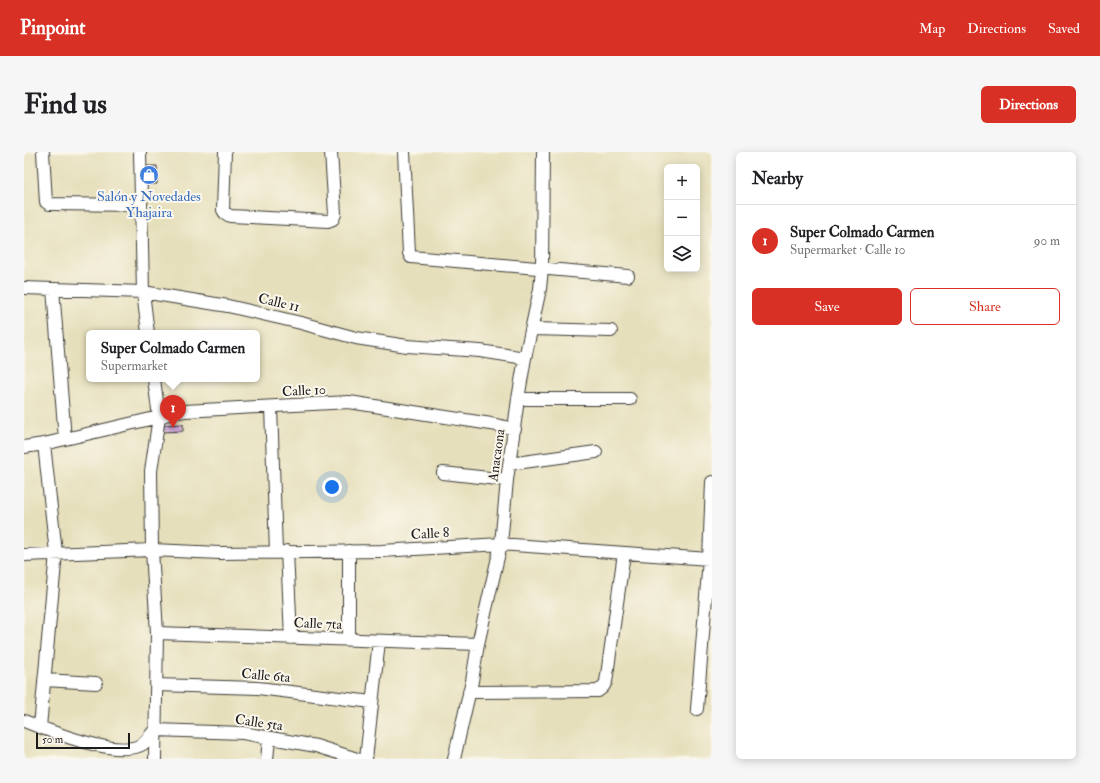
<!DOCTYPE html>
<meta charset="utf-8">
<style>
body{margin:0;font-family:"IM FELL Double Pica",serif;background:#f6f6f6;color:#202124}
.controls{position:absolute;right:12px;top:12px;display:grid;overflow:hidden;border-radius:6px;box-shadow:0 2px 10px #0003}
.controls button{width:36px;height:36px;display:grid;place-items:center;padding:0;border:0;border-bottom:1px solid #e0e0e0;background:#fff;color:#202124;font:20px sans-serif}
.scale{position:absolute;left:12px;bottom:10px;width:94px;box-sizing:border-box;padding-left:4px;border:2px solid #1c1c1c;border-top:0;font-size:11px;line-height:14px;white-space:nowrap;color:#1c1c1c;-webkit-text-stroke:3px #fbf7ec;paint-order:stroke}
.you{position:absolute;left:308px;top:335px;width:14px;height:14px;margin:-10px;border:3px solid #fff;border-radius:50%;background:#1a73e8;box-shadow:0 0 0 6px #1a73e833}
.badge{display:grid;place-items:center;width:26px;height:26px;border-radius:50%;background:#d93025;color:#fff;font-size:13px;font-weight:700}
.pin{position:absolute;translate:-50% -33px;filter:drop-shadow(0 1px 2px #0008)}
.pin::after{content:'';position:absolute;top:21px;width:14px;height:12px;background:inherit;clip-path:polygon(0 0,100% 0,50% 100%)}
.popup{position:absolute;left:62px;top:178px;width:174px;height:52px;box-sizing:border-box;display:grid;place-content:center;border-radius:6px;background:#fff;filter:drop-shadow(0 1px 3px #0005);font-size:13px;white-space:nowrap;color:#757577}
.popup b{font-size:15px;color:#202124}
.popup::after{content:'';position:absolute;left:50%;top:100%;margin-left:-8px;border:8px solid transparent;border-top-color:#fff}
.list{margin:0;padding:0;list-style:none}
h2{display:flex;justify-content:space-between;align-items:center;height:52px;margin:0;padding:0 16px;font-size:17px}
h2 small{font-size:13px;font-weight:400;color:#757577}
.list li{display:grid;grid-template-columns:26px 1fr auto;gap:12px;align-items:center;box-sizing:border-box;height:72px;padding:0 16px;border-top:1px solid #e0e0e0}
.list b{display:block;font-size:15px;white-space:nowrap}
.list p{margin:0;font-size:13px;white-space:nowrap;color:#757577}
.list em{font-size:13px;font-style:normal;color:#757577}
.actions{display:flex;gap:8px;padding:12px 16px}
.actions a{flex:1;padding:9px 0;border:1px solid #d93025;border-radius:6px;text-align:center;font-size:14px;color:#d93025}
.actions .main{background:#d93025;color:#fff}
.icon{flex:none;width:22px;height:22px;fill:none;stroke:currentColor;stroke-width:2;stroke-linecap:round;stroke-linejoin:round}
.map{position:relative;flex:none;width:688px;height:607px;overflow:hidden;border-radius:6px}
header{display:flex;align-items:center;gap:24px;box-sizing:border-box;height:56px;padding:0 20px;background:#d93025;color:#fff}
header strong{font-size:19px}
nav{display:flex;gap:22px;margin-inline-start:auto;font-size:14px}
.intro{display:flex;align-items:center;justify-content:space-between;box-sizing:border-box;height:96px;padding:0 24px}
h1{margin:0;font-size:28px}
.button{padding:10px 18px;border-radius:6px;background:#d93025;color:#fff;font-size:14px;font-weight:700}
main{display:flex;gap:24px;padding:0 24px}
aside{flex:1;background:#fff;border-radius:6px;box-shadow:0 2px 10px #0003}
.map>svg:first-child{display:block}
.building{fill:#c39bd1}
.lines{fill:none;stroke-linecap:round;stroke-linejoin:round}
.street-casing{stroke:#3a3934;stroke-width:14}
.street{stroke:#fff;stroke-width:12}
.labels{text-anchor:middle;stroke-width:4;stroke-linejoin:round;paint-order:stroke}
.shop-label{font-size:14px;fill:#366cbe;stroke:#fbf7ec}
.street-label{font-size:14px;fill:#1c1c1c;stroke:#fbf7ec}
</style>
<header>
<strong>Pinpoint</strong>
<nav><a>Map</a><a>Directions</a><a>Saved</a></nav>
</header>
<div class="intro"><h1>Find us</h1><a class="button">Directions</a></div>
<main>
<div class="map">
<svg width="688" height="607" viewBox="0 0 688 607">
<rect width="100%" height="100%" fill="#fbf7ec"/>
<filter id="ink" filterUnits="userSpaceOnUse"><feTurbulence type="fractalNoise" baseFrequency=".025" numOctaves="2"/><feDisplacementMap in="SourceGraphic" scale="8" xChannelSelector="R" yChannelSelector="G"/><feConvolveMatrix kernelMatrix="1 2 1 2 8 2 1 2 1" color-interpolation-filters="sRGB"/></filter>
<filter id="wash" filterUnits="userSpaceOnUse"><feTurbulence type="fractalNoise" baseFrequency=".012" numOctaves="4" result="noise"/><feDisplacementMap in="SourceGraphic" scale="16" xChannelSelector="R" yChannelSelector="G"/><feGaussianBlur stdDeviation="0.9" result="paint"/><feColorMatrix in="noise" values="0 0 0 0 0 0 0 0 0 0 0 0 0 0 0 0 0 1.4 0 .05"/><feComposite in="paint" operator="in"/></filter>
<g filter="url(#wash)">
<rect width="100%" height="100%" fill="#e6dfbb"/>
<g id="blocks">
<path class="building" d="M117,14H133V32H117Z
M159,272V279L138,280L141,273Z"/>
</g>
</g>
<g filter="url(#ink)">
<use href="#blocks" fill-opacity="0" stroke="#3a3934" stroke-width="1"/>
<g class="lines">
<g class="street-casing">
<path id="street" d="M19,0L22,50L25,52L117,53
M116,0L119,140L124,181
M201,0L199,58L201,61L206,64L304,69L309,67L311,62L307,0
M380,0L385,101L387,105L604,124
M0,136L119,140L204,154L277,171L332,186L383,194L456,199L501,206
M29,137L41,287
M508,177L587,179
M130,227L135,265L127,319L128,398L133,481L131,607
M494,247H606
M247,255L252,400
M0,295L20,292L135,265L147,261L161,259L325,250L467,272L491,277
M485,312L572,300
M419,321L483,328
M263,399L267,486
M325,399V488
M0,403L128,398L196,401L357,399L477,392L685,407
M133,481L454,492
M20,528L72,531
M132,533L234,536L348,550
M445,540L574,539L579,535L582,530L600,401
M673,557L685,407L688,330
M0,569C25,579 96,607 119,592C123,588 127,582 131,578L219,581L292,594L333,607
M16,575L32,401L20,292
M243,607L245,587
M342,607L355,489
M430,607L448,529L454,492L477,392L483,328L494,247L501,206L516,137L518,117L519,0"/>
</g>
<use href="#street" class="street"/>
</g>
</g>
<defs>
<g id="shop-disc" transform="scale(1)"><circle r="9.5" fill="#3f7fe0" stroke="#fbf7ec"/><path d="M-5-2.5h2.3a2.7 3.5 0 0 1 5.4 0H5L5.5 6h-11ZM-1.5-2.5h3a1.5 2.3 0 0 0-3 0Z" fill="#fff"/></g>
</defs>
<g fill-rule="evenodd">
<use href="#shop-disc" x="125" y="23"/>
</g>
<g class="labels">
<g class="shop-label">
<text x="125" y="49">Salón y Novedades<tspan x="125" dy="16">Yhajaira</tspan></text>
</g>
<g class="street-label">
<text transform="translate(255 150) rotate(13)" y="5">Calle 11</text>
<text transform="translate(280 238) rotate(-3)" y="5">Calle 10</text>
<text transform="translate(472 303) rotate(-82)" y="5">Anacaona</text>
<text transform="translate(406 381) rotate(-3)" y="5">Calle 8</text>
<text transform="translate(294 471) rotate(2)" y="5">Calle 7ta</text>
<text transform="translate(242 523) rotate(5)" y="5">Calle 6ta</text>
<text transform="translate(235 570) rotate(8)" y="5">Calle 5ta</text>
</g>
</g>
</svg>
<div class="controls">
<button>+</button>
<button>−</button>
<button><svg class="icon" aria-label="layers" viewBox="0 0 24 24"><path d="M12 4l9 5-9 5-9-5zM3 14l9 5 9-5"/></svg></button>
</div>
<div class="scale">50 m</div>
<div class="you"></div>
<div class="pin badge" style="left:149px;top:276px">1</div>
<div class="popup"><b>Super Colmado Carmen</b>Supermarket</div>
</div>
<aside>
<h2>Nearby<small></small></h2>
<ul class="list">
<li><span class="badge">1</span><div><b>Super Colmado Carmen</b><p>Supermarket · Calle 10</p></div><em>90 m</em></li>
</ul>
<div class="actions"><a class="main">Save</a><a>Share</a></div>
</aside>
</main>
